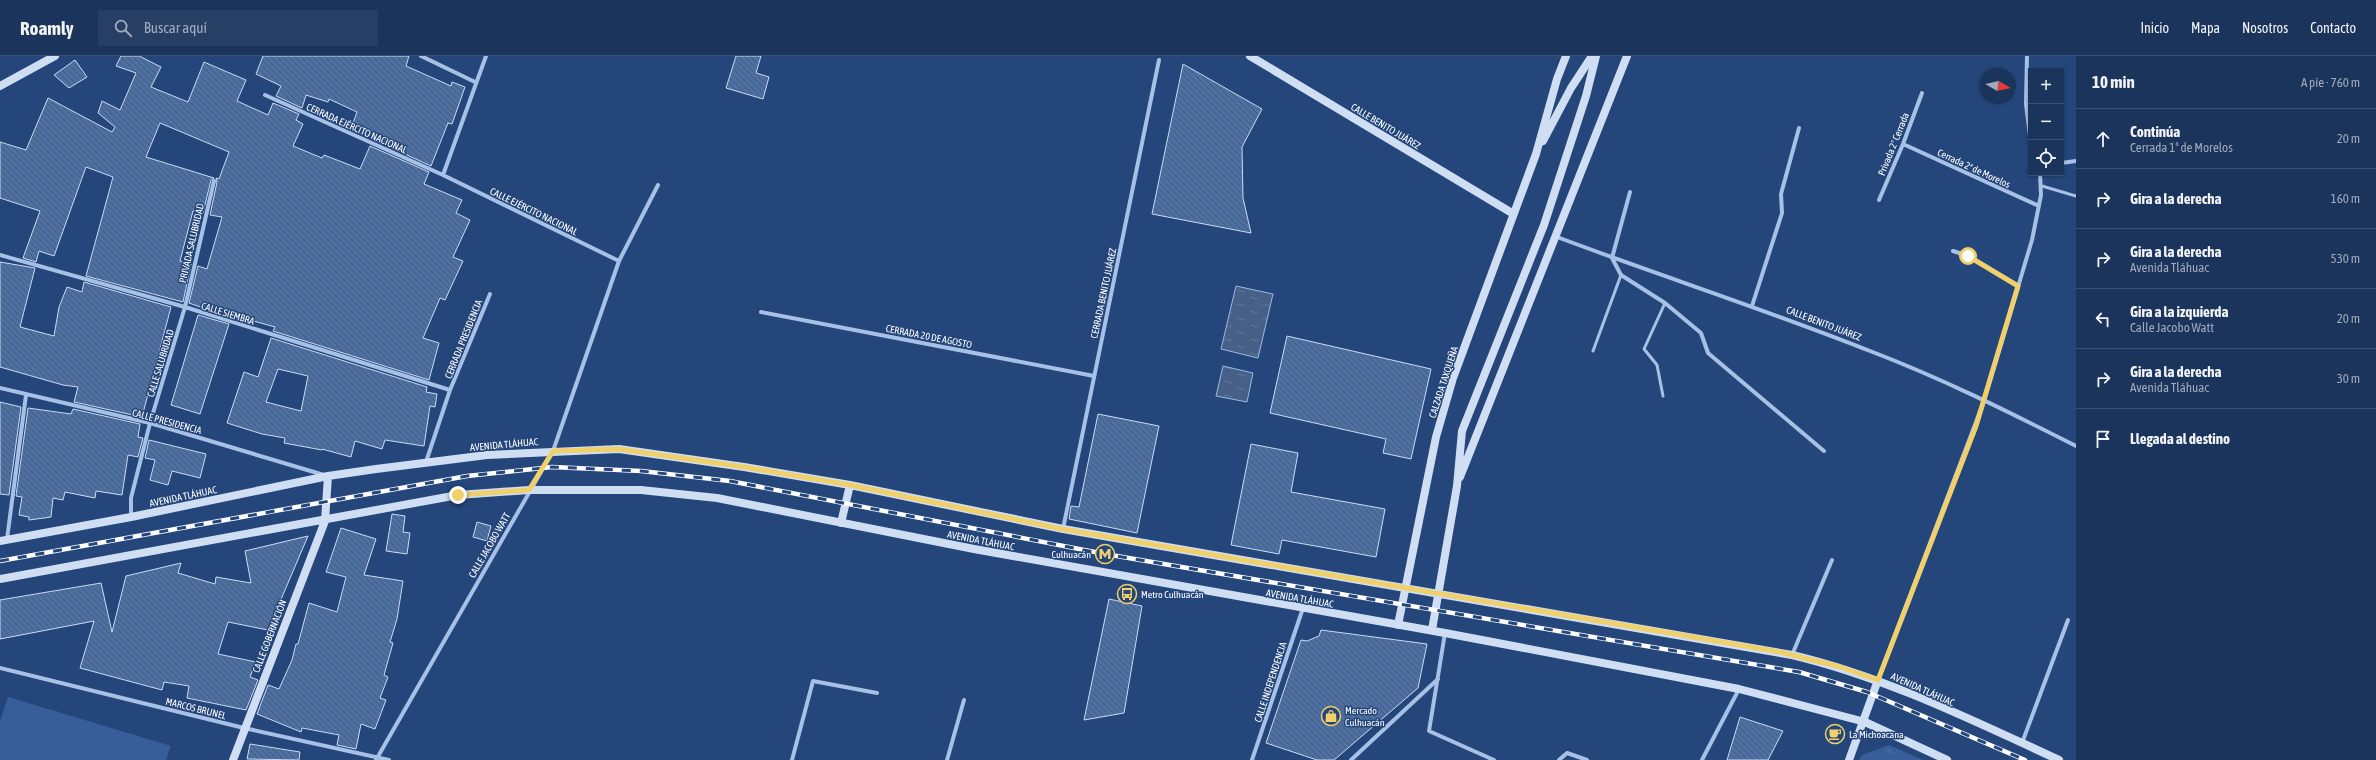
<!DOCTYPE html>
<html lang="es">
<meta charset="utf-8">
<style>
body{margin:0;font-family:"Asap Condensed",sans-serif;background:#283f65;color:#f1f3f6}
.controls{position:absolute;right:12px;top:12px;display:grid;overflow:hidden;border-radius:0px;box-shadow:0 1px 3px #0004}
.controls button{width:36px;height:36px;display:grid;place-items:center;padding:0;border:0;border-bottom:1px solid #394f72;background:#1b345c;color:#f1f3f6;font:20px sans-serif}
.compass{position:absolute;left:1980px;top:12px;width:36px;height:36px;border-radius:50%;background:#1b345c;box-shadow:0 1px 3px #0004;rotate:99deg}
.stop{position:absolute;width:12px;height:12px;margin:-9px;border:3px solid #efd06b;border-radius:50%;background:#fff}
.stop.end{background:#efd06b;border-color:#fff;box-shadow:0 1px 4px #0008}
.list{margin:0;padding:0;list-style:none}
h2{display:flex;justify-content:space-between;align-items:center;height:52px;margin:0;padding:0 16px;font-size:17px}
h2 small{font-size:13px;font-weight:400;color:#a0aabb}
.list li{display:grid;grid-template-columns:26px 1fr auto;gap:12px;align-items:center;box-sizing:border-box;height:60px;padding:0 16px;border-top:1px solid #394f72}
.list b{display:block;font-size:15px;white-space:nowrap}
.list p{margin:0;font-size:13px;white-space:nowrap;color:#a0aabb}
.list em{font-size:13px;font-style:normal;color:#a0aabb}
.icon{flex:none;width:22px;height:22px;fill:none;stroke:currentColor;stroke-width:2;stroke-linecap:round;stroke-linejoin:round}
.map{position:relative;flex:none;width:2076px;height:704px;overflow:hidden}
header{display:flex;align-items:center;gap:24px;box-sizing:border-box;height:56px;padding:0 20px;background:#1b345c;border-bottom:1px solid #394f72}
header strong{font-size:19px}
nav{display:flex;gap:22px;margin-inline-start:auto;font-size:14px}
.search{width:280px;height:36px;background:#283f65;display:flex;align-items:center;gap:10px;box-sizing:border-box;padding:0 14px;border-radius:0px;color:#a0aabb;font-size:15px}
main{display:flex}
aside{flex:1;background:#1b345c}
.map>svg:first-child{display:block}
.grass{fill:#375e99}
.park{fill:url(#park-tufts)}
.water{fill:url(#water-ripples);stroke:#9bbae6}
.building{fill:url(#building-back-hatch);stroke:#cadbf4;fill-rule:evenodd}
.lines{fill:none;stroke-linecap:round;stroke-linejoin:round}
.lane{stroke:#a7c0e5;stroke-width:3}
.street{stroke:#a7c0e5;stroke-width:4}
.secondary{stroke:#d0def4;stroke-width:8}
.rail-casing{stroke:#fff;stroke-width:4.5}
.rail{stroke:#24467b;stroke-width:3;stroke-dasharray:9;stroke-linecap:butt}
.route{stroke:#efd06b;stroke-width:5}
.labels{text-anchor:middle;stroke-width:3;stroke-linejoin:round;paint-order:stroke}
.street-label{font-size:10px;fill:#fff;stroke:#24467b}
.poi-label{font-size:10px;fill:#fff;stroke:#24467b;text-anchor:start}
</style>
<header>
<strong>Roamly</strong>
<div class="search"><svg class="icon" aria-label="search" viewBox="0 0 24 24"><circle cx="10" cy="10" r="6"/><path d="M15 15l6 6"/></svg>Buscar aquí</div>
<nav><a>Inicio</a><a>Mapa</a><a>Nosotros</a><a>Contacto</a></nav>
</header>
<main>
<div class="map">
<svg width="2076" height="704" viewBox="0 0 2076 704">
<defs>
<pattern id="park-tufts" width="24" height="20" patternUnits="userSpaceOnUse"><rect width="24" height="20" fill="#375e99"/><path d="M3 7l-1-3M5 7V3M7 7l1-3M15 17l-1-3M17 17v-4M19 17l1-3" fill="none" stroke="#5576a8"/></pattern>
<pattern id="water-ripples" width="26" height="14" patternUnits="userSpaceOnUse"><rect width="26" height="14" fill="#476087"/><path d="M2 4q2-2 4 0t4 0M15 11q2-2 4 0t4 0" fill="none" stroke="#637899"/></pattern>
<pattern id="building-back-hatch" width="6" height="6" patternUnits="userSpaceOnUse"><rect width="6" height="6" fill="#4c70a4"/><path d="M-1 5l2 2M0 0l6 6M5-1l2 2" fill="none" stroke="#4c5a6f"/></pattern>
</defs>
<rect width="100%" height="100%" fill="#24467b"/>
<path class="grass" d="M8,641L171,690L166,704H0V665Z"/>
<path class="park" d="M1889,689L1923,704H1859L1862,699Z"/>
<path class="water" d="M1236,230L1273,238L1258,302L1221,293Z
M1223,310L1253,317L1247,346L1216,340Z"/>
<path class="building" d="M121,0H139L161,11L151,31L188,46L204,6L246,24L237,45L268,59L273,47L299,58L296,64L303,68L293,90L322,102L324,99L360,113L370,90L429,116L424,128L462,144L456,157L470,164L453,201L463,205L445,244L440,242L423,282L439,287L429,324L273,275L275,271L232,259L231,262L189,247L198,210L207,213L222,161L210,159L217,126L216,122L219,123L229,96L160,67L146,101L214,122L211,124L203,157L193,155L180,205L191,208L183,246L86,220L113,121L86,111L54,200L39,195L36,206L23,202L40,155L0,142V86L26,94L48,42L112,76L115,71L98,57L102,45L120,54L136,17L116,10Z
M263,0H409L406,10L451,30L452,26L465,31L452,68L448,67L431,110L372,83L375,78L353,67L357,56L329,43L328,46L306,39L302,52L276,40L281,30L256,18Z
M736,0H761L756,17L769,21L763,43L726,32Z
M75,4L87,21L69,32L54,19Z
M1183,8L1262,53L1242,91L1243,142L1251,177L1152,158Z
M0,206L35,212L20,271L54,280L59,251L67,231L82,236L84,226L171,251L142,361L74,346L78,331L63,329L0,311Z
M198,259L229,268L200,358L171,349Z
M1287,280L1431,313L1411,403L1383,397L1386,383L1270,357Z
M271,282L427,331L426,336L437,338L435,351L430,350L424,390L385,384L382,393L355,385L351,401L322,393V394L284,387L285,382L262,378L227,367L244,316L258,321ZM278,313L308,320L301,355L266,346Z
M0,346L21,351L9,439L0,438Z
M28,352L71,358L73,353L140,368L138,381L143,382L138,401L128,399L122,439L96,435L95,442L65,436L63,444L53,442L51,461L29,464V461L19,459L22,441L16,440Z
M1098,358L1159,370L1137,477L1069,463L1071,450L1079,451Z
M149,384L206,398L200,422L172,415L168,429L150,424L155,404L145,402Z
M1251,388L1298,397L1291,436L1385,453L1376,501L1282,484L1279,498L1231,489Z
M392,458L405,460L403,476L410,477L407,498L386,495Z
M477,466L491,470L487,485L473,481Z
M341,472L376,483L364,519L403,525L397,563L390,586L393,587L384,619L388,621L380,642L386,644L375,673L361,668L356,693L337,689L339,679L302,672L301,676L257,658L268,629L279,633L292,604L296,588H298L309,547L337,556L346,521L326,516Z
M308,480L268,574L228,566L218,598L256,606L250,621L258,624L246,654L187,642L189,630L164,626L162,634L80,612L94,565L0,583V544L101,527L112,576L126,520L181,507L178,517L215,528L216,521L251,527L245,495Z
M1109,543L1142,550L1124,657L1084,664Z
M1321,574L1427,588L1418,632L1334,704H1317L1266,687L1301,584L1307,585L1319,580Z
M1740,661L1783,675L1768,704H1727Z
M250,688L300,696L299,704L247,703Z"/>
<g class="lines">
<path class="lane" d="M2042,130L2076,140
M1593,295L1621,219
M1663,340L1657,309L1644,293L1665,247"/>
<path class="street" d="M421,0L475,26
M2027,0L2026,48L2031,88
M265,39L443,119L619,205
M1903,88L2039,150
M2061,107L2076,105
M443,119L486,0
M1630,136L1612,202L1621,219L1665,247L1701,277L1708,297L1824,395
M1879,144L1903,88L1922,37
M1557,181C1661,220 1767,254 1870,295C1941,322 2009,356 2076,390
M1953,195L1968,200L2018,230
M0,199L185,251L450,334
M1752,250L1782,157L1781,138L1799,72
M761,256L1094,320
M0,332L150,367L324,419
M426,406L450,334L490,238
M131,461V442L150,367L185,251L214,125
M1063,473L1159,4
M7,483L26,339
M1445,577L1429,675L1494,704
M1792,599L1832,504
M0,612L244,672L389,704
M1878,624L1984,345L2032,184L2041,139L2040,117
M2022,687L2068,564
M376,704L553,395L619,205L658,129
M792,704L813,625L877,637
M947,704L964,644
M1252,704L1303,552
M1351,704L1438,623
M1559,704L1567,697L1587,704
M1702,704L1739,633"/>
<path class="secondary" d="M1250,0L1512,157
M0,30L55,0
M1543,85L1571,32L1592,0
M1460,421L1627,0
M841,467L850,429
M0,485L131,461L328,420L376,413L487,399L619,393L744,411L850,429L1063,473L1792,599C1885,621 1972,664 2059,704
M0,523L458,439L529,434H641L717,442L974,493L1445,577L1739,633L1865,666L1947,704
M1398,569L1436,381L1453,322L1536,98L1557,23L1566,0
M1432,574L1457,430L1462,375L1544,169L1586,40L1596,0
M233,704L325,465L328,420
M1849,704L1878,624"/>
<g class="rail-casing">
<path id="rail" d="M0,505L467,420L552,411L641,415L730,425L1105,498L1799,616L1867,636L2025,704"/>
</g>
<use href="#rail" class="rail"/>
</g>
<g class="lines">
<path class="route" d="M458,439L529,434L553,395L619,393L744,411L850,429L1062,473L1780,596L1837,610L1878,624L1976,370L2018,230L1968,200"/>
</g>
<defs>
<g id="metro-ring" transform="scale(1)"><circle r="9.5" fill="#24467b" stroke="#efd06b" stroke-width="1.5"/><path d="M-5.5 5V-5H-3L0 0L3-5H5.5V5H3V-.5L0 4L-3-.5V5Z" fill="#efd06b"/></g>
<g id="bus-ring" transform="scale(1)"><circle r="9.5" fill="#24467b" stroke="#efd06b" stroke-width="1.5"/><path d="M-5-6H5V4H4V6H2V4H-2V6H-4V4H-5ZM-3.5-4V0h7V-4ZM-3.5 1.2v1.5H-2V1.2ZM2 1.2v1.5H3.5V1.2Z" fill="#efd06b"/></g>
<g id="shop-ring" transform="scale(1)"><circle r="9.5" fill="#24467b" stroke="#efd06b" stroke-width="1.5"/><path d="M-5-2.5h2.3a2.7 3.5 0 0 1 5.4 0H5L5.5 6h-11ZM-1.5-2.5h3a1.5 2.3 0 0 0-3 0Z" fill="#efd06b"/></g>
<g id="cafe-ring" transform="scale(1)"><circle r="9.5" fill="#24467b" stroke="#efd06b" stroke-width="1.5"/><path d="M-5.5-4.5H6V0H3Q3 3.5 0 3.5H-2.5Q-5.5 3.5-5.5 0ZM3-3.2v2h1.7v-2ZM-6 4.5H4V6H-6Z" fill="#efd06b"/></g>
</defs>
<g fill-rule="evenodd">
<use href="#metro-ring" x="1105" y="498"/>
<use href="#bus-ring" x="1127" y="538"/>
<use href="#shop-ring" x="1331" y="660"/>
<use href="#cafe-ring" x="1835" y="678"/>
</g>
<g class="labels">
<g class="street-label">
<text transform="translate(1386 70) rotate(31)" y="4">CALLE BENITO JUÁREZ</text>
<text transform="translate(357 72) rotate(24)" y="4">CERRADA EJÉRCITO NACIONAL</text>
<text transform="translate(1893 88) rotate(-68)" y="4">Privada 2º Cerrada</text>
<text transform="translate(1974 112) rotate(25)" y="4">Cerrada 2ª de Morelos</text>
<text transform="translate(534 155) rotate(26)" y="4">CALLE EJÉRCITO NACIONAL</text>
<text transform="translate(191 187) rotate(-77)" y="4">PRIVADA SALUBRIDAD</text>
<text transform="translate(1103 237) rotate(-78)" y="4">CERRADA BENITO JUÁREZ</text>
<text transform="translate(228 257) rotate(17)" y="4">CALLE SIEMBRA</text>
<text transform="translate(1824 267) rotate(21)" y="4">CALLE BENITO JUÁREZ</text>
<text transform="translate(929 280) rotate(11)" y="4">CERRADA 20 DE AGOSTO</text>
<text transform="translate(463 283) rotate(-68)" y="4">CERRADA PRESIDENCIA</text>
<text transform="translate(160 307) rotate(-73)" y="4">CALLE SALUBRIDAD</text>
<text transform="translate(1443 326) rotate(-72)" y="4">CALZADA TAXQUEÑA</text>
<text transform="translate(167 365) rotate(15)" y="4">CALLE PRESIDENCIA</text>
<text transform="translate(504 388) rotate(-5)" y="4">AVENIDA TLÁHUAC</text>
<text transform="translate(183 440) rotate(-12)" y="4">AVENIDA TLÁHUAC</text>
<text transform="translate(981 484) rotate(11)" y="4">AVENIDA TLÁHUAC</text>
<text transform="translate(489 489) rotate(-60)" y="4">CALLE JACOBO WATT</text>
<text transform="translate(1300 542) rotate(10)" y="4">AVENIDA TLÁHUAC</text>
<text transform="translate(269 580) rotate(-69)" y="4">CALLE GOBERNACIÓN</text>
<text transform="translate(1270 626) rotate(-72)" y="4">CALLE INDEPENDENCIA</text>
<text transform="translate(1923 633) rotate(24)" y="4">AVENIDA TLÁHUAC</text>
<text transform="translate(196 652) rotate(14)" y="4">MARCOS BRUNEL</text>
</g>
<g class="poi-label">
<text x="1091" y="502" text-anchor="end">Culhuacán</text>
<text x="1141" y="542">Metro Culhuacán</text>
<text x="1345" y="658">Mercado<tspan x="1345" dy="12">Culhuacán</tspan></text>
<text x="1849" y="682">La Michoacana</text>
</g>
</g>
</svg>
<div class="controls">
<button>+</button>
<button>−</button>
<button><svg class="icon" aria-label="locate" viewBox="0 0 24 24"><circle cx="12" cy="12" r="6"/><path d="M12 2v4M12 18v4M2 12h4M18 12h4"/></svg></button>
</div>
<svg class="compass" viewBox="-18 -18 36 36"><path d="M0-13l5 13h-10z" fill="#e53935"/><path d="M0 13l5-13h-10z" fill="#a0aabb"/></svg>
<div class="stop" style="left:1968px;top:200px"></div>
<div class="stop end" style="left:458px;top:439px"></div>
</div>
<aside>
<h2>10 min<small>A pie · 760 m</small></h2>
<ul class="list">
<li><svg class="icon" aria-label="ahead" viewBox="0 0 24 24"><path d="M12 20V5M6 11l6-6 6 6"/></svg><div><b>Continúa</b><p>Cerrada 1ª de Morelos</p></div><em>20 m</em></li>
<li><svg class="icon" aria-label="right" viewBox="0 0 24 24"><path d="M7 20v-9h11M14 6l5 5-5 5"/></svg><div><b>Gira a la derecha</b></div><em>160 m</em></li>
<li><svg class="icon" aria-label="right" viewBox="0 0 24 24"><path d="M7 20v-9h11M14 6l5 5-5 5"/></svg><div><b>Gira a la derecha</b><p>Avenida Tláhuac</p></div><em>530 m</em></li>
<li><svg class="icon" aria-label="left" viewBox="0 0 24 24"><path d="M17 20v-9H6M10 6l-5 5 5 5"/></svg><div><b>Gira a la izquierda</b><p>Calle Jacobo Watt</p></div><em>20 m</em></li>
<li><svg class="icon" aria-label="right" viewBox="0 0 24 24"><path d="M7 20v-9h11M14 6l5 5-5 5"/></svg><div><b>Gira a la derecha</b><p>Avenida Tláhuac</p></div><em>30 m</em></li>
<li><svg class="icon" aria-label="arrive" viewBox="0 0 24 24"><path d="M6 21V4h12l-3 4 3 4H6"/></svg><div><b>Llegada al destino</b></div></li>
</ul>
</aside>
</main>
